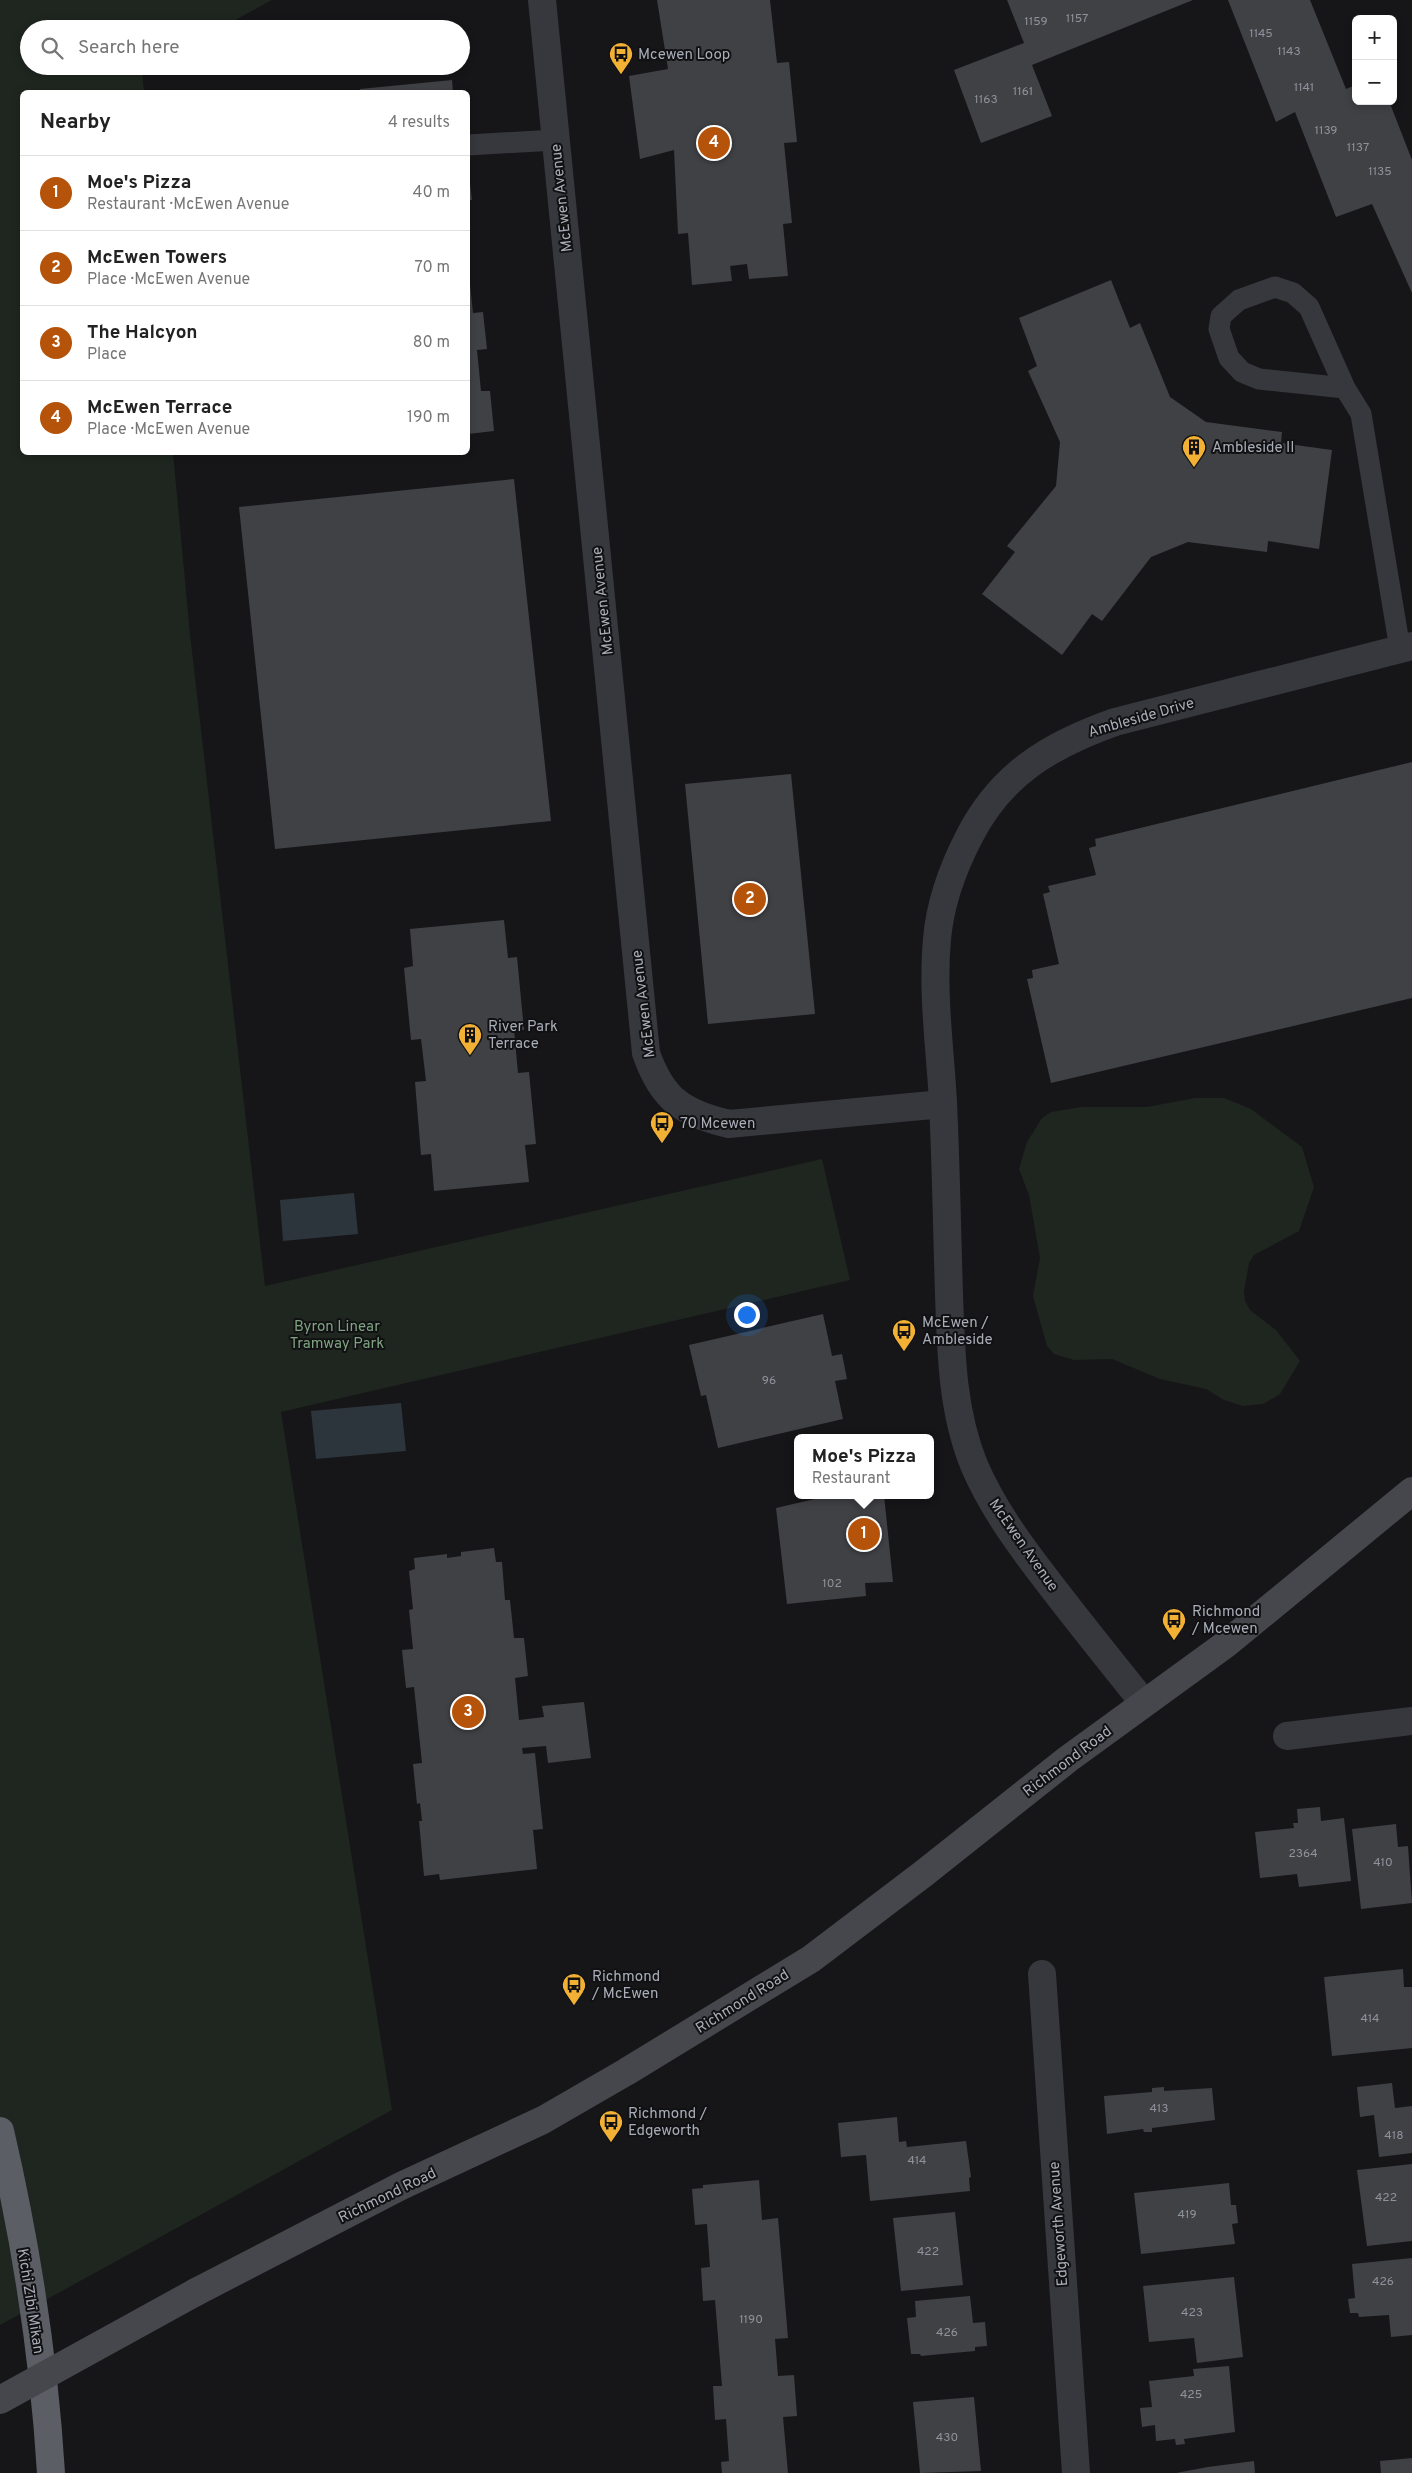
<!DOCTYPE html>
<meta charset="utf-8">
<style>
body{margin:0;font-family:Overpass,sans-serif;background:#f2f2f2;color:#222}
.controls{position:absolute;right:15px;top:15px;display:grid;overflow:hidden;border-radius:8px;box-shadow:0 2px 8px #0003}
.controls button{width:45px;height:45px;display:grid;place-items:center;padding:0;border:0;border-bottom:1px solid #e0e0e0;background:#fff;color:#222;font:25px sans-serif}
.you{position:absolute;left:746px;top:1314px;width:18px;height:18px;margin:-12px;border:4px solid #fff;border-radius:50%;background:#1a73e8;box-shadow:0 0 0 8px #1a73e833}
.badge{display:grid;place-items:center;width:32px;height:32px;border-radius:50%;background:#b45309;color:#fff;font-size:16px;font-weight:700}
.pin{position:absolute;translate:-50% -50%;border:2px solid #fff;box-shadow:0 1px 5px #0006}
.popup{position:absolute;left:794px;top:1434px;width:140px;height:65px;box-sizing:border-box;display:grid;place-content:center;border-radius:8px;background:#fff;filter:drop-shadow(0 1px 4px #0005);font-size:16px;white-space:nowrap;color:#767676}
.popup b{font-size:19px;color:#222}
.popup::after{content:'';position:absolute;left:50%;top:100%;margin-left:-10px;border:10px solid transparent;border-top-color:#fff}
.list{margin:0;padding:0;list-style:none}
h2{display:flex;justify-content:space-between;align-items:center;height:65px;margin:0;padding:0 20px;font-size:21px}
h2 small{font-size:16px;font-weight:400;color:#767676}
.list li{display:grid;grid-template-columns:32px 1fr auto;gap:15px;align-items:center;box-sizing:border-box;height:75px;padding:0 20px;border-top:1px solid #e0e0e0}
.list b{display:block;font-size:19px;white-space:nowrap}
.list p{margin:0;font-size:16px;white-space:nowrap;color:#767676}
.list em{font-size:16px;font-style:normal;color:#767676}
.icon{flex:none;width:28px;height:28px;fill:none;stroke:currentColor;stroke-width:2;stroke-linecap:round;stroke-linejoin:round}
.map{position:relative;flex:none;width:1412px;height:2473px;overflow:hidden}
.search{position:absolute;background:#fff;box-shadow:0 2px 8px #0003;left:20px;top:20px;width:450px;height:55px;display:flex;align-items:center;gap:12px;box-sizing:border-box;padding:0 18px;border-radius:28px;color:#767676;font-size:19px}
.panel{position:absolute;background:#fff;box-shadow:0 2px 8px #0003;left:20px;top:90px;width:450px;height:365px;border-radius:8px}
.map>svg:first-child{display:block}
.green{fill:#1e261f}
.water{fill:#2c353c}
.building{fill:#404145}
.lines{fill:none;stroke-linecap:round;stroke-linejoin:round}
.service{stroke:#37383d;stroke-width:21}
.minor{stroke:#37383d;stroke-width:28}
.secondary{stroke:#45474d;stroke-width:28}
.trunk{stroke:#5b5e65;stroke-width:28}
.secondary-bridge{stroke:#45474d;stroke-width:28}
.labels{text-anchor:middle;stroke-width:4;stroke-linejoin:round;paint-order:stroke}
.number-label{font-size:12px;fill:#8e929b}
.poi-label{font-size:15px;fill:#a8adb8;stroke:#111113;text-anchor:start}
.street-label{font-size:15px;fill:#a8adb8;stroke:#111113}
.park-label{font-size:15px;fill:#7fa381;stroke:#111113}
</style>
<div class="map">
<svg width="1412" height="2473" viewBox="0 0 1412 2473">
<rect width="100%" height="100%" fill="#161618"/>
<path class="green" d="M0,0H272L219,29H29V66H150L142,71L144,92H22V452L173,453L190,634L265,1286L822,1159L850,1280L281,1412L392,2110L0,2325Z
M1195,1098H1224L1251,1109L1302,1147L1314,1187L1299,1231L1254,1255L1249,1263L1244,1291L1245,1301L1250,1310L1276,1330L1300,1361L1280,1394L1263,1404L1243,1406L1224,1400L1206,1389L1160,1379L1112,1359L1074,1360L1054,1354L1047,1346L1033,1296L1040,1258L1029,1195L1019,1169L1027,1142L1042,1118L1051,1112L1081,1107H1147Z"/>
<path class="water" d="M354,1193L358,1234L283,1241L280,1200Z
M401,1403L406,1451L316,1459L311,1411Z"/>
<path class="building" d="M657,0H770L777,63L789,62L797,142L784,143L792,223L783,224L788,276L749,279L747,264L730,266L732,281L692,285L688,233L678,234L674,150L640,159L629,76L668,69Z
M1007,0H1193L1032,65L1052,116L981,143L954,70L1024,43Z
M1228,0H1310L1346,89L1356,85V101H1389L1412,160V293L1372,204L1336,217L1295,112L1276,122Z
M452,80L453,92H360V89Z
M468,168L472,200H468Z
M468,265L473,313L483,312L487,349L477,350L481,391H490L494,431L468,434Z
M1111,280L1130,328L1140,323L1170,397L1206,422L1282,432L1281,443L1332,450L1319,549L1268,541L1267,552L1188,542L1151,557L1102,621L1092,614L1062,655L982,594L1015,552L1007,546L1056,486L1060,442L1028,371L1037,366L1019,318Z
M514,479L551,821L275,849L239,507Z
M1412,762V998L1051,1083L1027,979L1033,978L1032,970L1059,964L1043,894L1050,892L1048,886L1096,875L1089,848L1096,846L1095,839Z
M791,774L815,1014L708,1024L685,784Z
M504,920L508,958L517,957L524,1030H514L518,1073L529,1072L536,1144L525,1145L529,1182L434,1191L431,1154L421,1155L415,1082L426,1081L421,1039L411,1040L404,968L413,966L410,929Z
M823,1314L832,1356L842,1354L847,1379L835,1381L843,1419L718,1448L706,1395L701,1396L689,1345Z
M832,1495H884L893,1582L865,1583L866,1596L787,1604L776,1508Z
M494,1548L496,1562H502L505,1600H510L514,1638H524L528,1676L515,1678L519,1720L544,1717L542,1706L584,1702L591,1758L548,1763L546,1746L522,1748L523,1754L535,1753L543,1829L533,1830L537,1869L440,1880L439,1874L424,1876L419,1821H422L420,1803L417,1804L413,1764L422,1763L414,1687L406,1688L402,1650L413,1649L409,1610L413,1609L409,1571L415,1569L414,1558L447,1554V1558L461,1556V1552Z
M1320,1807L1321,1821L1344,1818L1351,1881L1299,1887L1297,1874L1260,1878L1255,1832L1294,1828L1293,1823H1298L1297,1809Z
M1396,1824L1398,1847L1408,1846L1412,1903L1361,1909L1352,1829Z
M1403,1969L1404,1987H1412V2048L1332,2056L1324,1977Z
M1392,2083L1395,2108L1412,2106V2153L1379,2157L1374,2115L1360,2117L1357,2087Z
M1164,2087V2091L1212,2088L1215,2120L1152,2128V2132H1144L1143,2129L1107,2134L1104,2096L1152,2092V2088Z
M897,2117L899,2142L906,2141L907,2147L966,2141L971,2177L969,2178L970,2191L870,2201L866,2155L841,2157L838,2123Z
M1412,2164V2241L1367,2246L1357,2170Z
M759,2180L762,2220L778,2218L788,2338L775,2339L778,2376L794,2375L797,2416L783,2417L788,2473H722L721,2462L729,2461L726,2419L715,2420L713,2386H722L715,2300L703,2301L701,2268L710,2267L707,2224L695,2225L692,2189L703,2188V2185Z
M1229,2183L1231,2205H1236L1238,2223L1232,2224L1235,2244L1141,2254L1134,2193Z
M955,2212L963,2285L901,2291L893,2218Z
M1412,2258V2335L1391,2337L1389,2315L1359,2317L1358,2313H1350L1348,2299L1355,2298L1352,2264Z
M1234,2277L1243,2357L1197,2363L1194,2338L1149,2342L1143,2286Z
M970,2296L973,2323L985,2322L987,2346L975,2347V2351L921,2356L920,2354H911L907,2318L916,2317L915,2301Z
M1229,2366L1235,2432L1184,2439L1185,2444L1176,2445L1175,2439L1156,2441L1155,2425L1142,2427L1140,2408L1152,2407L1149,2381L1194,2376L1193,2369Z
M974,2397L981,2471L920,2473L913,2402Z
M1412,2458V2473H1381L1380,2461Z
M1254,2461L1255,2473H1176L1208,2467Z"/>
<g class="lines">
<path class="service" d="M468,145L555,140
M1345,388L1259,379L1242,372L1229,358L1219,329L1221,316L1239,300L1275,287L1293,293L1309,307L1345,388L1361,414L1400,649"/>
<path class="minor" d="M542,0L646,1053C662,1099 682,1113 729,1124L943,1104
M1144,1703C1111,1662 1078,1621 1046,1579C1019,1544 992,1507 974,1465C952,1411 951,1352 949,1294C947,1230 946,1166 943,1102C940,1048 932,993 937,939C940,904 953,868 969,837C1001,774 1050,745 1115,722L1412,646
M1287,1736L1412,1721
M1042,1974L1076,2473"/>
<path class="secondary" d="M196,2292L401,2186L543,2120L626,2072L811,1959L923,1874L1068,1759L1226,1644L1412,1491"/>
<path class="trunk" d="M0,2131C26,2243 44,2358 51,2473"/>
<path class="secondary-bridge" d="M0,2400L196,2292"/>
</g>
<defs>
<g id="bus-pin" transform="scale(1.25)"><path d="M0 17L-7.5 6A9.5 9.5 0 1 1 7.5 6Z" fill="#f2b134" stroke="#111113"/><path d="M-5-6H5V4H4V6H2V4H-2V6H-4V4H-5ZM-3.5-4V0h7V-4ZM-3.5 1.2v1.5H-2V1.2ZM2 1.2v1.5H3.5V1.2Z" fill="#111"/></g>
<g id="building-pin" transform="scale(1.25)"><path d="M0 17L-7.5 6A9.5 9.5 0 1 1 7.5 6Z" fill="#f2b134" stroke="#111113"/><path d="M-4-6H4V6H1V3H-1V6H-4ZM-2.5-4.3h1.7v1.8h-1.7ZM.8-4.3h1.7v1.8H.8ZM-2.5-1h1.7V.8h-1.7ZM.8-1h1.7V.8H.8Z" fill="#111"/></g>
</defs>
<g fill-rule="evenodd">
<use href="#bus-pin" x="621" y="54"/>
<use href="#building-pin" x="1194" y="447"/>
<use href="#building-pin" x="470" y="1035"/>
<use href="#bus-pin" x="662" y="1123"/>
<use href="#bus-pin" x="904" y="1331"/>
<use href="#bus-pin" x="1174" y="1620"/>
<use href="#bus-pin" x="574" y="1985"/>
<use href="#bus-pin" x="611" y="2122"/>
</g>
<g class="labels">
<g class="number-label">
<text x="1077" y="22">1157</text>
<text x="1036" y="25">1159</text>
<text x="1261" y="37">1145</text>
<text x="1289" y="55">1143</text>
<text x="1304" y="91">1141</text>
<text x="1023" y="95">1161</text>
<text x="986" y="103">1163</text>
<text x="1326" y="134">1139</text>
<text x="1358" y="151">1137</text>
<text x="1380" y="175">1135</text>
<text x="769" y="1384">96</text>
<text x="832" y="1587">102</text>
<text x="1303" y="1857">2364</text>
<text x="1383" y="1866">410</text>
<text x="1370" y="2022">414</text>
<text x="1159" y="2112">413</text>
<text x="1394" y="2139">418</text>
<text x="917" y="2164">414</text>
<text x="1386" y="2201">422</text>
<text x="1187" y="2218">419</text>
<text x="928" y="2255">422</text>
<text x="1383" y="2285">426</text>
<text x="1192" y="2316">423</text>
<text x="751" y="2323">1190</text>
<text x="947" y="2336">426</text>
<text x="1191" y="2398">425</text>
<text x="947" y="2441">430</text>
</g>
<g class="poi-label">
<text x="638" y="59">Mcewen Loop</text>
<text x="1212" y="452">Ambleside II</text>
<text x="488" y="1031">River Park<tspan x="488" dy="17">Terrace</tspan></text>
<text x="680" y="1128">70 Mcewen</text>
<text x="922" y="1327">McEwen /<tspan x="922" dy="17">Ambleside</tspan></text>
<text x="1192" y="1616">Richmond<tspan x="1192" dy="17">/ Mcewen</tspan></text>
<text x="592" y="1981">Richmond<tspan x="592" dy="17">/ McEwen</tspan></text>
<text x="628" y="2118">Richmond /<tspan x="628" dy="17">Edgeworth</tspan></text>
</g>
<g class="street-label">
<text transform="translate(561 198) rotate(-96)" y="5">McEwen Avenue</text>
<text transform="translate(602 601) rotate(-96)" y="5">McEwen Avenue</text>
<text transform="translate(1141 717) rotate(-16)" y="5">Ambleside Drive</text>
<text transform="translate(643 1004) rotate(-97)" y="5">McEwen Avenue</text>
<text transform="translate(1024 1545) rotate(55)" y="5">McEwen Avenue</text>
<text transform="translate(1067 1761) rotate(-37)" y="5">Richmond Road</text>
<text transform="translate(742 2001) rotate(-32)" y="5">Richmond Road</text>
<text transform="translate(387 2195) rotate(-26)" y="5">Richmond Road</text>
<text transform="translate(1058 2224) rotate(-94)" y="5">Edgeworth Avenue</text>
<text transform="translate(31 2301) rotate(81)" y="5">Kichi Zībī Mīkan</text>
</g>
<g class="park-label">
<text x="337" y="1331">Byron Linear<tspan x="337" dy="17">Tramway Park</tspan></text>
</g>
</g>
</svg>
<div class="controls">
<button>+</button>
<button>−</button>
</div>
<div class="you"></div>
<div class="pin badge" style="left:864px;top:1534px">1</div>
<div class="popup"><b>Moe's Pizza</b>Restaurant</div>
<div class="pin badge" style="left:750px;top:899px">2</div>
<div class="pin badge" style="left:468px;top:1712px">3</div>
<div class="pin badge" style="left:714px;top:143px">4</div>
<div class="search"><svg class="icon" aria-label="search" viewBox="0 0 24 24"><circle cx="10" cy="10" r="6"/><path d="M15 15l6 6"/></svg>Search here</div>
<section class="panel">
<h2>Nearby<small>4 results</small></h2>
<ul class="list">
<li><span class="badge">1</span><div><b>Moe's Pizza</b><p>Restaurant · McEwen Avenue</p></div><em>40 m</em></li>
<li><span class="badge">2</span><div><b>McEwen Towers</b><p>Place · McEwen Avenue</p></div><em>70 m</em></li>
<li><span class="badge">3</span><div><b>The Halcyon</b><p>Place</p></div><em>80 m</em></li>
<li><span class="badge">4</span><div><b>McEwen Terrace</b><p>Place · McEwen Avenue</p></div><em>190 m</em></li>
</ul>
</section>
</div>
